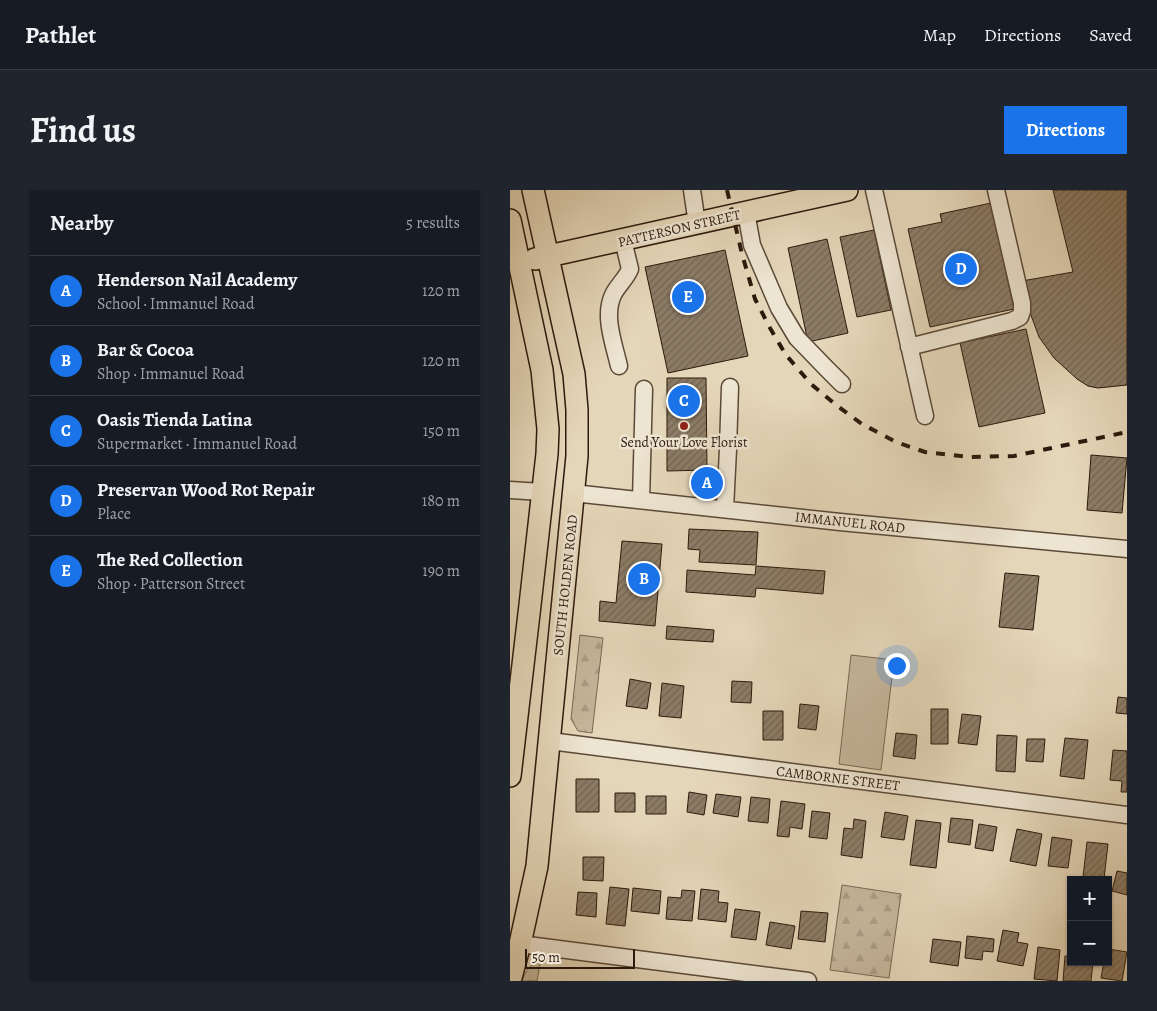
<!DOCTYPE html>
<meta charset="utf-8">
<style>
body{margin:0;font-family:Alegreya,serif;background:#20242c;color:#f1f3f6}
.controls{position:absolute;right:15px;bottom:15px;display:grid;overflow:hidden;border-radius:0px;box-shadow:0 1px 4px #0004}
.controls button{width:45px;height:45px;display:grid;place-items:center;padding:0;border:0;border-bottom:1px solid #363941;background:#171b24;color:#f1f3f6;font:25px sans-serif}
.scale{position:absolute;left:15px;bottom:12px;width:110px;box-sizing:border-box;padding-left:5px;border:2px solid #2c1a0d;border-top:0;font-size:14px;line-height:18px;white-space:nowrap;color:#2c1a0d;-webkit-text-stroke:4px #ede4d1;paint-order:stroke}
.you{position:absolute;left:386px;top:475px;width:18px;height:18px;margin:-12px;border:4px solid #fff;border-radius:50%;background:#1a73e8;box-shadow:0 0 0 8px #1a73e833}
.badge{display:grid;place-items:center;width:32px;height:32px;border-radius:50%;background:#1a73e8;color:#fff;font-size:16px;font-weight:700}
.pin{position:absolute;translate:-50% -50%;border:2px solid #fff;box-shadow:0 1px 5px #0006}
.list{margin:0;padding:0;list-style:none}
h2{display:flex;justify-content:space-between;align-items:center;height:65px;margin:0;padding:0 20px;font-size:21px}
h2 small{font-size:16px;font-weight:400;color:#9ea1a6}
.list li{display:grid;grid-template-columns:32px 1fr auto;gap:15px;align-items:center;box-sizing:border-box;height:70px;padding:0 20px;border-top:1px solid #363941}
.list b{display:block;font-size:19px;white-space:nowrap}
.list p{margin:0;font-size:16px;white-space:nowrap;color:#9ea1a6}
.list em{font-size:16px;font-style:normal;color:#9ea1a6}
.map{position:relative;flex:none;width:617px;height:791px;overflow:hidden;border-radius:0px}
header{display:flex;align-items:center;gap:30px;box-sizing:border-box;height:70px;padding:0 25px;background:#171b24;border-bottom:1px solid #363941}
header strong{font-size:24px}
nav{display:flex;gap:28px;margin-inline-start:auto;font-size:18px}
.intro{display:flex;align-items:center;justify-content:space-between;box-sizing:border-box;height:120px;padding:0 30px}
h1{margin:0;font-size:35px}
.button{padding:12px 22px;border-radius:0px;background:#1a73e8;color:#fff;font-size:18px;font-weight:700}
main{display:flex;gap:30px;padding:0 30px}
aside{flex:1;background:#171b24;border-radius:0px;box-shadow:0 1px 4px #0004}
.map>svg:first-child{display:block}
.grass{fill:#c5b69b;stroke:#786854}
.forest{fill:url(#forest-firs);stroke:#786854}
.building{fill:url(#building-hatch);stroke:#2c1a0d}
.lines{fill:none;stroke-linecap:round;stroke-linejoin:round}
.minor-casing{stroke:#5a4938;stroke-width:19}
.major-casing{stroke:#2c1a0d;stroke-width:24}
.minor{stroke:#ede4d1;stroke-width:16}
.major{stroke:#e4d6b8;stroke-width:21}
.rail{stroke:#2c1a0d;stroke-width:4;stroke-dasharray:9 9;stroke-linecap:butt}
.poi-dot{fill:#8f2418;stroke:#ede4d1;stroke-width:2}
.labels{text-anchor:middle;stroke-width:5;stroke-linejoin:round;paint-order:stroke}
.street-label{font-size:14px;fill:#2c1a0d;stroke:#ede4d1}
.poi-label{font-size:14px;fill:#2c1a0d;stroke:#ede4d1}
</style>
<header>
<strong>Pathlet</strong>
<nav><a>Map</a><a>Directions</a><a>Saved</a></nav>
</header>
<div class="intro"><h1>Find us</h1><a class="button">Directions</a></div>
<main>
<aside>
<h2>Nearby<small>5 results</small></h2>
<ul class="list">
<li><span class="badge">A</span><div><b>Henderson Nail Academy</b><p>School · Immanuel Road</p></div><em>120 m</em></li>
<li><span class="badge">B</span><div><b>Bar &amp; Cocoa</b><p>Shop · Immanuel Road</p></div><em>120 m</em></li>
<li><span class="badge">C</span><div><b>Oasis Tienda Latina</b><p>Supermarket · Immanuel Road</p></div><em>150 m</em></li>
<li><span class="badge">D</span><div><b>Preservan Wood Rot Repair</b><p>Place</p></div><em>180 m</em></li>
<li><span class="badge">E</span><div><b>The Red Collection</b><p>Shop · Patterson Street</p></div><em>190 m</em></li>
</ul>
</aside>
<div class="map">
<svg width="617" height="791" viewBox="0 0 617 791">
<defs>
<pattern id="forest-firs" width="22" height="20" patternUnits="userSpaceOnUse" patternTransform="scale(1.25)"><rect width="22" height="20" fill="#c5b69b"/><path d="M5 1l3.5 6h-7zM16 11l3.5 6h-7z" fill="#a99c84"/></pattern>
<pattern id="building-hatch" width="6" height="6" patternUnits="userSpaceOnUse" patternTransform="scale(1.25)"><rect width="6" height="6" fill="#8c7c66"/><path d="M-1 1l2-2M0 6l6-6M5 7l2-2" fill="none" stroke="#736552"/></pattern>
</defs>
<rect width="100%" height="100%" fill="#e4d6b8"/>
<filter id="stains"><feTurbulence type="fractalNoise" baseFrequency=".004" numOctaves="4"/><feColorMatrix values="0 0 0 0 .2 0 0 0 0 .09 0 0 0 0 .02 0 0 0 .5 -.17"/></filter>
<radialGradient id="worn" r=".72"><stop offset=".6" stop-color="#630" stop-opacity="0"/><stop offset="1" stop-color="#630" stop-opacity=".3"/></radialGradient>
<path class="grass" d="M341,465L384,470L371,580L329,574Z"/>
<path class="forest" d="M70,445L93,448L82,543L68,541L61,529Z
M332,695L391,704L379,788L320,780Z
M31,769L27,791H12C16,780 21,774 31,769Z"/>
<path class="building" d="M543,0H617V195L588,198L578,196L567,189L544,168L529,147L518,117L512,91L563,82Z
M481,13L504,119L420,137L398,39L432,32L430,24Z
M364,40L381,120L347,127L330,47Z
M317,49L338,143L298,152L278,58Z
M215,60L238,166L158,183L135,77Z
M516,139L535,223L469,237L450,153Z
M157,188H196L197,280L157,281Z
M581,265L617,268L612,323L577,320Z
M179,339L248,342L246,375L189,372L190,360L178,359Z
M112,351L152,354L145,436L89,431L90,411L106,413Z
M246,376L315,381L313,404L246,398L245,407L176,402L177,380L245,385Z
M495,383L529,386L523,440L489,437Z
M157,436L204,440L203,452L156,449Z
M120,489L141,493L137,519L116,516Z
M222,491L242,492L241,513L221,512Z
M152,493L174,496L171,528L149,526Z
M608,507L617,508V524L606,523Z
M290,514L309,516L306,540L288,538Z
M421,519H438V554H421Z
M253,521H273V550H253Z
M452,524L471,526L467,555L448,553Z
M386,543L407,545L405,569L383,566Z
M487,545L507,546L505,582L486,581Z
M555,548L578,550L574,589L550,586Z
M517,549H535L533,572L516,571Z
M603,560L617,561V602H611L612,591L600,590Z
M66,589H89V622H66Z
M179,602L197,605L194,625L177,622Z
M105,603H125V622H105Z
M206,604L231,607L228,627L203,623Z
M136,606H156V624H136Z
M241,607L260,609L258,633L238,631Z
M271,611L295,614L292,639L280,637L279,647L267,646Z
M302,621L320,623L317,649L299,647Z
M375,622L398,626L394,650L371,647Z
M441,628L463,630L460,655L438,652Z
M344,629L356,631L352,668L331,665L334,638L343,639Z
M406,630L431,633L426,678L400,675Z
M469,634L487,637L483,661L465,658Z
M507,639L532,644L526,676L500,671Z
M542,647L562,650L558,678L538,676Z
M577,652L598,654L594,689L573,687Z
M73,667H94L93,691L73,690Z
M607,681L617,683V705L602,701Z
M100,697L119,699L115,736L96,734Z
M123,698L151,701L149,724L121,721Z
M191,699L209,701L208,712L218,713L216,732L188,729Z
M172,700L185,701L182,731L156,729L158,707L171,708Z
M68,702L87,703L86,727L66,725Z
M225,719L250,722L246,750L221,747Z
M291,721L318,723L315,752L288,749Z
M260,732L285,736L281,759L256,755Z
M493,740L509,743L507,752L518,754L513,776L487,771Z
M457,746L484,749L483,762L473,761L472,770L455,768Z
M423,749L451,752L448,776L420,772Z
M528,757L550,760L547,791L524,789Z
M598,759L617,762L612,791L591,788L594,772H598Z
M555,766H561V772H583L581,791H553Z"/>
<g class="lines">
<g class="minor-casing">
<path id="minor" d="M182,0L187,34
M364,0L415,226
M236,22L242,55L269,118L287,148L316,178L332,194
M399,157L502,131L510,127L512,121V113L486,0
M109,176C104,154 93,126 103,105C107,96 116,89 120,79L113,50
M0,300L32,302
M63,303L330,332L617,359
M131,310L134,199
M215,319L218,259L220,197
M40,551L617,625
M10,754L298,791"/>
</g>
<g class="major-casing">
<path id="major" d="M0,30L32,180L38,239L37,264L20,415L0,586
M25,69L337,0
M0,791L10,754L27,676L67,266V220L64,184L23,0"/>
</g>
<use href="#minor" class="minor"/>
<use href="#major" class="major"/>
<path class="rail" d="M217,0L232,64L245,109L260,138L276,165L301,194L326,215L352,234L386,252L415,262L459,267L504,266L617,242"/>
</g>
<circle class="poi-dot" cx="174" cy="236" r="5"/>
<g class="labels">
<g class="street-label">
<text transform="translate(169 38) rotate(-13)" y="5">PATTERSON STREET</text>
<text transform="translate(340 332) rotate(6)" y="5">IMMANUEL ROAD</text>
<text transform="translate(55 395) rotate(-84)" y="5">SOUTH HOLDEN ROAD</text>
<text transform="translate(328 588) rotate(7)" y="5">CAMBORNE STREET</text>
</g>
<g class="poi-label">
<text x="174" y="257">Send Your Love Florist</text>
</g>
</g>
<rect width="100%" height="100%" filter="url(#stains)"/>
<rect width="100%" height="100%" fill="url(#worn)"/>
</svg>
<div class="controls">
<button>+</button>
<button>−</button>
</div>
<div class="scale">50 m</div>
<div class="you"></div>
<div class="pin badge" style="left:197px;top:293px">A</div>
<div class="pin badge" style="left:134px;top:389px">B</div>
<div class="pin badge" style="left:174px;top:211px">C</div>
<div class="pin badge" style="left:451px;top:79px">D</div>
<div class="pin badge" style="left:178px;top:107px">E</div>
</div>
</main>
